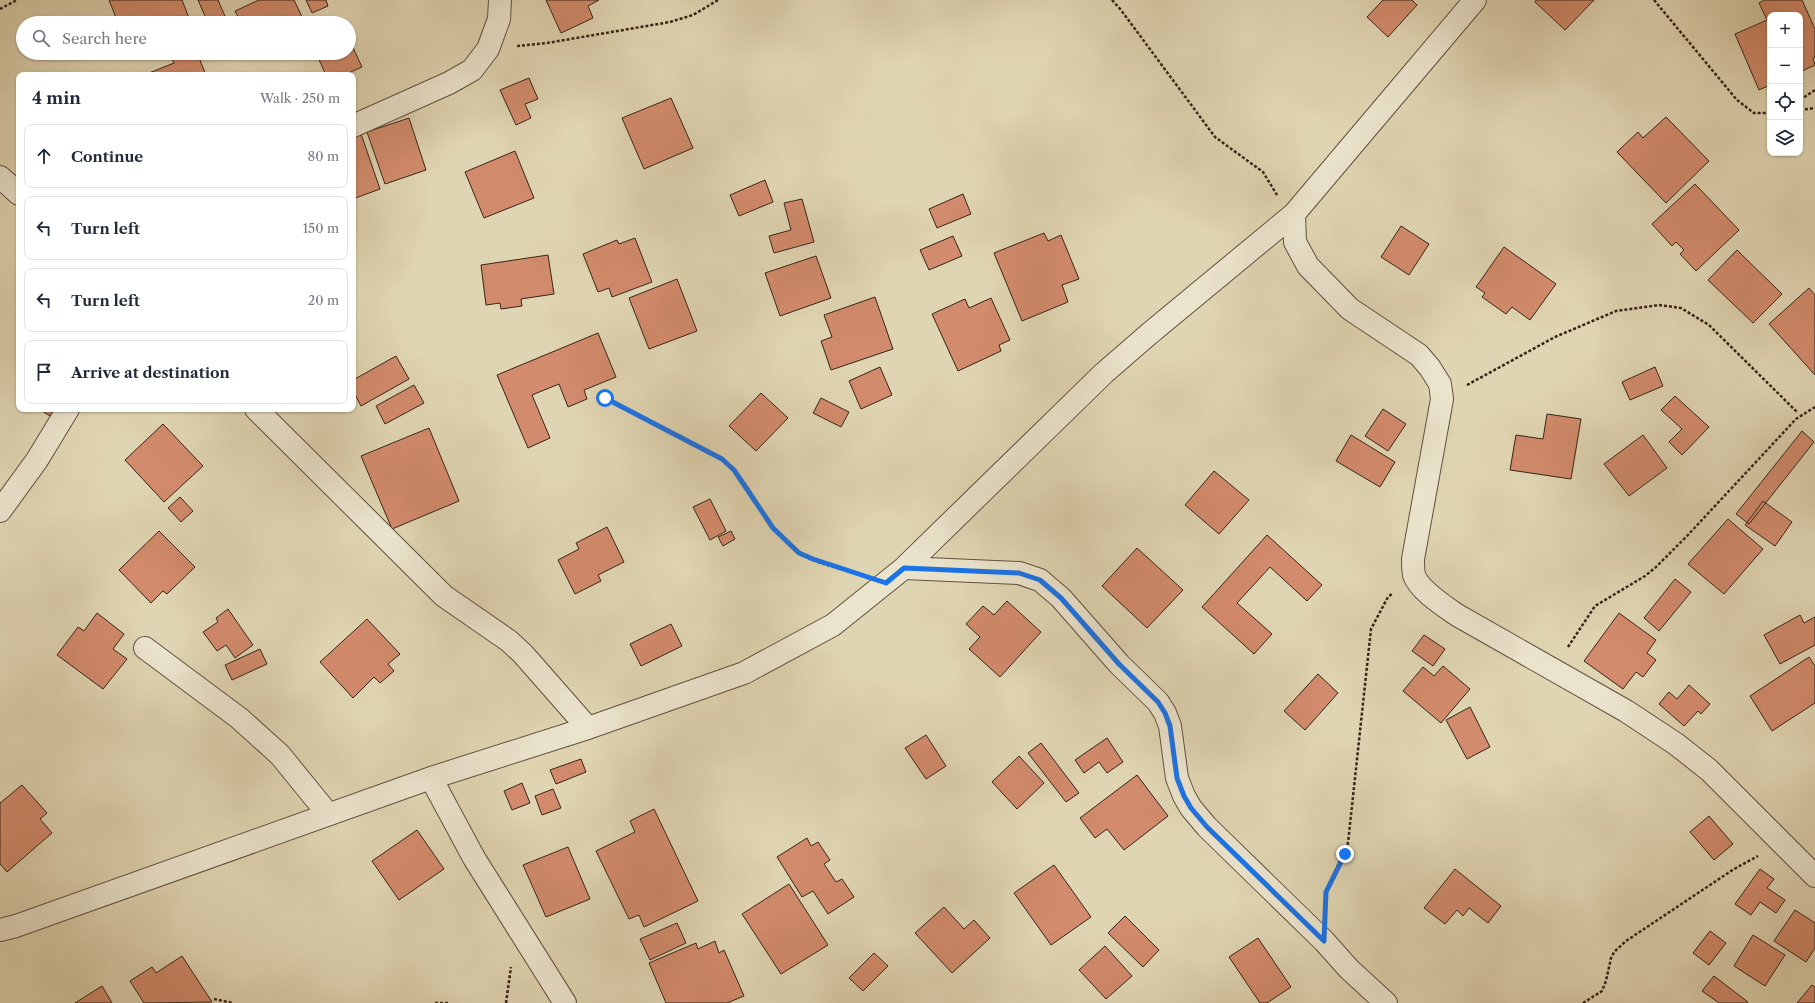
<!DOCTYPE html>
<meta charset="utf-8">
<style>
body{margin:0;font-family:"Libre Caslon Text",serif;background:#f6f6f7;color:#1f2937}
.controls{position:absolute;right:12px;top:12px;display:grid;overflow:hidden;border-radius:8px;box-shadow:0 1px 3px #0004}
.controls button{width:36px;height:36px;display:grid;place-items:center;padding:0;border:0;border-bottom:1px solid #e0e1e3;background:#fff;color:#1f2937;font:20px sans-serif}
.stop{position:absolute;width:12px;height:12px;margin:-9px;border:3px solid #1a73e8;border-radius:50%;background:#fff}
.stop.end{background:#1a73e8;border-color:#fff;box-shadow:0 1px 4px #0008}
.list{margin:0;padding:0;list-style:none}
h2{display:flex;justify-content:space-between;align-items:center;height:52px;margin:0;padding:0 16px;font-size:17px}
h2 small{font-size:13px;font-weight:400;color:#747a83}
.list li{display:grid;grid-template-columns:26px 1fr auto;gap:12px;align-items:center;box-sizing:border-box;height:64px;margin:0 8px 8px;padding:0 8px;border:1px solid #e0e1e3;border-radius:8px}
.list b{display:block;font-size:15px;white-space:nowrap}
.list em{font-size:13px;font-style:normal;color:#747a83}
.icon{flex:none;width:22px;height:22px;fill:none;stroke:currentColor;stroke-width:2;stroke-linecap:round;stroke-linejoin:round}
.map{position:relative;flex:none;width:1815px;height:1003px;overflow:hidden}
.search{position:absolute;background:#fff;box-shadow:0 1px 3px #0004;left:16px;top:16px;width:340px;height:44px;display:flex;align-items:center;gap:10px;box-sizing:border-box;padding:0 14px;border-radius:22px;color:#747a83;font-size:15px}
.panel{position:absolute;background:#fff;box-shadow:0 1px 3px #0004;left:16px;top:72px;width:340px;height:340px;border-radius:8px}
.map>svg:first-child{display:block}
.building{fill:#d28b6c;stroke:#362319}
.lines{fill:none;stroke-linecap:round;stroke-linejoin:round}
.street-casing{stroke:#60503f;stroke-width:24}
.path{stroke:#362319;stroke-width:2.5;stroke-dasharray:3 2;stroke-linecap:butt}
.street{stroke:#ebe4cd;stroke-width:22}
.route{stroke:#1a73e8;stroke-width:5}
</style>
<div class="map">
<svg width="1815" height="1003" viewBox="0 0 1815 1003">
<rect width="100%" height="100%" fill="#e0d5b2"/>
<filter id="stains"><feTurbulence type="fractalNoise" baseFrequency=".005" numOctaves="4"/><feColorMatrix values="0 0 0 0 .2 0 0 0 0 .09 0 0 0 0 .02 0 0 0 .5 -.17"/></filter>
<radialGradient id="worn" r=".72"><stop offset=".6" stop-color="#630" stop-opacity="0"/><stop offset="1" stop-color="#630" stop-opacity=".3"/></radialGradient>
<path class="building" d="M109,0H182L191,23H118Z
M198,0H218L228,23H208Z
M259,0H294L305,23H241L235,11Z
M306,0H326L328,6L312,13Z
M546,0H599L588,6L593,18L561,33Z
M1383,0H1412L1417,5L1388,37L1367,17Z
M1536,0H1594L1565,30L1535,2Z
M1764,0H1802L1815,29V57L1813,58L1815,65L1800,72V15H1770V85L1759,90L1735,34L1767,20L1759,3Z
M349,39L362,67L344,75H326L316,53H349Z
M130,53H149L133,60Z
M169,53H197L206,75H144L174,63Z
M255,53H271L258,59Z
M529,78L538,99L525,104L531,118L516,125L500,90Z
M671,98L693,148L644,169L622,118Z
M1666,117L1709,161L1666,203L1617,152L1638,132L1643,138Z
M409,118L426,170L385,184L367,132Z
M360,131L380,189L353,199V134Z
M515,151L534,198L484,218L465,172Z
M765,180L773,202L739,216L730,195Z
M1695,184L1739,230L1696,271L1680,254L1684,250L1676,242L1672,246L1652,224Z
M963,194L971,214L937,228L929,209Z
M802,199L814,242L774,253L769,236L791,230L784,203Z
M1401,226L1429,244L1409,275L1381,257Z
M1044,233L1048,241L1061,235L1079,279L1062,285L1068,302L1022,321L994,253Z
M953,236L962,256L929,270L920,250Z
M635,238L652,282L612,297L609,288L598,292L583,254L617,240L619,244Z
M1504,247L1556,284L1530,320L1512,307L1506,314L1482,297L1485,293L1476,287Z
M1737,250L1782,294L1753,323L1708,280Z
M548,255L554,294L521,299L522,306L501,309L500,303L486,305L481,265Z
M816,256L831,298L780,316L765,273Z
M677,279L697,331L649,349L629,298Z
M1809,288L1815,295V375L1769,324Z
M875,297L893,349L831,370L821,341L832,337L824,315Z
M991,298L1010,340L999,345L1001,351L958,371L932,314L965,299L969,308Z
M598,333L616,377L584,390L587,399L568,407L559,384L532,395L550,438L528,448L497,375Z
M396,356L409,379L361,406L353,391V380Z
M880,367L892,395L861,409L849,381Z
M1655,367L1663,386L1630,400L1622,382Z
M414,385L424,403L385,424L376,406Z
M761,393L788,418L756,451L729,426Z
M1675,396L1709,427L1682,455L1669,442L1682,429L1661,410Z
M821,398L849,412L841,427L813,413Z
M39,409H54L50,416Z
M1383,409L1406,424L1388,451L1365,436Z
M1547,414L1581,419L1571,479L1510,470L1516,435L1543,439Z
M163,424L203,466L164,502L125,460Z
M429,428L459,501L392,529L361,456Z
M1802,431L1814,442L1749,524L1736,514Z
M1351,435L1395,462L1380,487L1336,461Z
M1643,435L1667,468L1629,496L1604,464Z
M1214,471L1249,500L1219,534L1185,505Z
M180,497L193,511L181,522L168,508Z
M710,499L726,531L710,540L693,507Z
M1763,501L1792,522L1775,546L1745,525Z
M1728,519L1763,549L1724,594L1688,564Z
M607,527L624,562L598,575L601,581L575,594L558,560L579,549L576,543Z
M159,531L195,567L167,594L163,591L151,603L119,570Z
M731,531L735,539L723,546L718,537Z
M1267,535L1322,585L1307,601L1270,567L1237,603L1272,634L1254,654L1202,607Z
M1137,548L1183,590L1147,628L1102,586Z
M1675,579L1691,592L1659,631L1644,618Z
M1007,601L1041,632L1000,677L969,649L980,637L966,624L983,606L994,615Z
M228,609L253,645L235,658L226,645L217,651L203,632L218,622L216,618Z
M97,613L124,634L113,649L127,659L103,689L57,655L78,627L84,631Z
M1619,613L1656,640L1647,653L1656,660L1643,677L1636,672L1623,689L1584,661Z
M1800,615L1804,623L1815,617V645L1780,664L1764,635Z
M367,619L400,654L388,664L394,671L380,683L374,677L353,698L320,662Z
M671,624L682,646L641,666L630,644Z
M1424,635L1445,649L1433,666L1412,651Z
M260,649L267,664L232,680L225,665Z
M1809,657L1815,666V703L1772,731L1750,696Z
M1443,666L1470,689L1441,723L1403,691L1423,667L1434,676Z
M1318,674L1338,693L1305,730L1284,711Z
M1689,685L1710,704L1701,714L1698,711L1684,726L1659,704L1669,692L1677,699Z
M1470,707L1490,747L1467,759L1446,720Z
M926,735L946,766L926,779L905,748Z
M1107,738L1123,762L1107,773L1099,762L1084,773L1075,760Z
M1041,743L1079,793L1066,802L1028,753Z
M1019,756L1044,783L1017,809L992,782Z
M581,759L586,772L556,784L550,770Z
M1137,775L1168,816L1124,850L1107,829L1095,838L1080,818Z
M522,783L530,803L512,810L504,791Z
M22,785L47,813L40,819L52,833L7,872L0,864V803Z
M553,789L561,808L542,815L535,796Z
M654,809L698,901L644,927L639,915L629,919L596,851L635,832L630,821Z
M1709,816L1733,844L1714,860L1690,832Z
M417,830L444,869L399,900L372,861Z
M807,838L811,846L818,842L830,860L824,864L836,882L842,879L854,897L828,914L813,891L802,897L777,857Z
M568,847L590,899L546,917L523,865Z
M1054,865L1091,917L1051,945L1014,893Z
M1455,869L1501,906L1488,923L1469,908L1463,916L1457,910L1445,924L1424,908Z
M1760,869L1774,879L1767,888L1785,900L1776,913L1760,902L1751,915L1735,904Z
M789,884L828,945L781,974L742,914Z
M944,907L964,929L974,920L990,938L952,973L915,933Z
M1795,910L1815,923V948L1806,962L1774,941Z
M1125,916L1159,950L1143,967L1108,933Z
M677,923L686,943L650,960L640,939Z
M1710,931L1726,943L1709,965L1693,953Z
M1753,935L1785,955L1765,986L1734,966Z
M1258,938L1291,987L1267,1003H1260L1229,957Z
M715,941L719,953L724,950L744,996L727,1003H666L649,963L696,943L698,949Z
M1105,946L1132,976L1106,999L1079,970Z
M874,953L888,966L863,991L849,978Z
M182,956L212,1002L144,1003L130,981L152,967L156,973Z
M1714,976L1748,1002L1747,1003H1719L1702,991Z
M1812,985L1815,987V1003H1797Z
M102,986L112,1003H75Z"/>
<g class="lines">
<g class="street-casing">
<path id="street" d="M353,126L449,83L472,70L488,49L499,19L500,0
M0,177L19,194
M1294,214L1295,242L1308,266L1350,309L1419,355L1430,368L1440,384L1442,399L1413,559C1413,564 1413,570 1414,575C1419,590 1444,606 1457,615L1626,711L1676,744L1709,770L1815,876
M256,409L444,596L509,641L523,654L588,728
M0,511L37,460L68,409
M904,568L1019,573L1040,580L1061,598L1119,664L1158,702L1165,713L1170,726L1177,778L1184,796L1191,808L1207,827L1324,941L1349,969L1386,1003
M145,648L239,718L280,755L328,814
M431,778L474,858L565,1003
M0,930L16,926L431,778L588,728L744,673L833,625L904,568L1104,373L1149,334L1294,214L1475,0"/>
</g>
<path class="path" d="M1112,0L1121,10L1215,137L1263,172L1277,195
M1654,0L1737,100L1754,113H1770
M0,9L17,0
M517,46L547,43L670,22L693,15L718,0
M1800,100L1815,90
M1800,110L1815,108
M1467,385L1555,337L1616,311L1659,305L1681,308L1709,325L1798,413
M605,398L723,459C753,484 764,527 798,552C813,563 837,567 855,573
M1568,647L1595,606L1645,576L1656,567L1687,536L1796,419L1815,407
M1325,905L1326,891L1348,843L1371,629L1388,597L1393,593
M214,999L233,1003
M435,1003H448
M506,1003L511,967
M1583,1003L1602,991L1606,981L1611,958L1614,952L1626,941L1734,869L1758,856"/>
<use href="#street" class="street"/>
</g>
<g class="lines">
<path class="route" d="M605,398L722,459L734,470L773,528L799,553L813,559L886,583L904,568L1019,573L1040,580L1061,598L1119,664L1158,702L1165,713L1170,726L1177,778L1184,796L1191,808L1207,827L1324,941L1326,892L1345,854"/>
</g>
<rect width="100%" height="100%" filter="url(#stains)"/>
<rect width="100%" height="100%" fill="url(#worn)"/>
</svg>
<div class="controls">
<button>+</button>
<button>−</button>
<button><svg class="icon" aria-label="locate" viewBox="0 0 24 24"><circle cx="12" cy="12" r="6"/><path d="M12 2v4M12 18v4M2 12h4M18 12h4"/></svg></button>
<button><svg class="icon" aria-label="layers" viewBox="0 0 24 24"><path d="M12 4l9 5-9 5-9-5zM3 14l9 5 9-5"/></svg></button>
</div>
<div class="stop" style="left:605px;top:398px"></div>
<div class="stop end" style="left:1345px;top:854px"></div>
<div class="search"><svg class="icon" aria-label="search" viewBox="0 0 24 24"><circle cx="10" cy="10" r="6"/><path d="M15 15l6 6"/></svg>Search here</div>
<section class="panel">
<h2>4 min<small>Walk · 250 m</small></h2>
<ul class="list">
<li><svg class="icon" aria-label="ahead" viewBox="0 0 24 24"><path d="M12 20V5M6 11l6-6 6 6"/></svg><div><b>Continue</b></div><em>80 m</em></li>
<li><svg class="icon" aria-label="left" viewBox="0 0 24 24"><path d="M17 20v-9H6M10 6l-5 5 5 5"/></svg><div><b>Turn left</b></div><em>150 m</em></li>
<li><svg class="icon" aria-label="left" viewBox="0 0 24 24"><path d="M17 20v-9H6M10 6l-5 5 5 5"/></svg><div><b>Turn left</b></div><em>20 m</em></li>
<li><svg class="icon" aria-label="arrive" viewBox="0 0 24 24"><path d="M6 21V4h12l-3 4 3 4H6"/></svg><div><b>Arrive at destination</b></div></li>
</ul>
</section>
</div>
